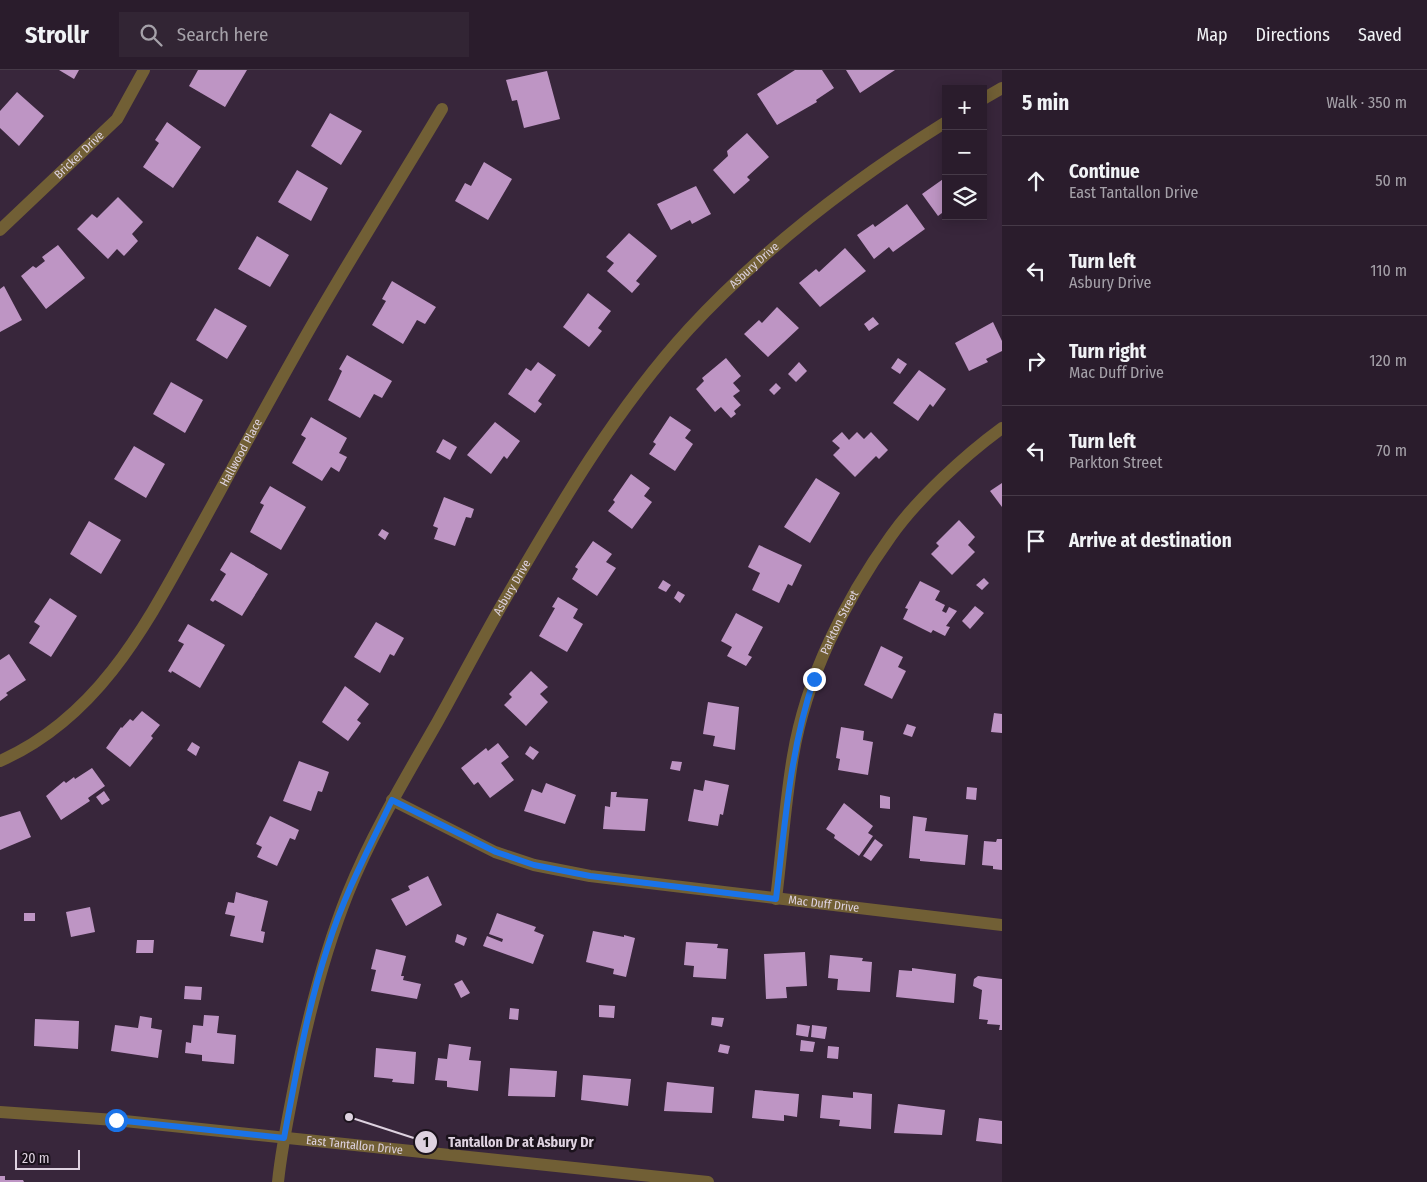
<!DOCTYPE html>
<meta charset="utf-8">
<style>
body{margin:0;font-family:"Fira Sans Condensed",sans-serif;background:#322534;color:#f1f3f6}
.controls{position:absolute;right:15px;top:15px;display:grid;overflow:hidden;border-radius:0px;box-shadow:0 2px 12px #0003}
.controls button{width:45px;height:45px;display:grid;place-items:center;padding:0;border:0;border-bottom:1px solid #463a48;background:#2a1c2c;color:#f1f3f6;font:25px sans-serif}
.scale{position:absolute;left:15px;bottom:12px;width:65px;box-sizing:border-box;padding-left:5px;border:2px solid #ded2e0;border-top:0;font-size:14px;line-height:18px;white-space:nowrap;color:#ded2e0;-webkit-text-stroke:4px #1b121c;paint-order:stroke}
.stop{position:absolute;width:15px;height:15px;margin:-11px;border:4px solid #1a73e8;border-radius:50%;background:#fff}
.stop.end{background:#1a73e8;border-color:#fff;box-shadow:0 1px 5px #0008}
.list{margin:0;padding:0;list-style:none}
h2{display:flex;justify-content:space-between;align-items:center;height:65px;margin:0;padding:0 20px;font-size:21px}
h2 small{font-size:16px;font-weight:400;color:#a5a1a9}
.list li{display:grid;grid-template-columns:32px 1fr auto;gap:15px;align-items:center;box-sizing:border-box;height:90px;padding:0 20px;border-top:1px solid #463a48}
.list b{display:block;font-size:19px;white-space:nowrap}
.list p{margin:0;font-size:16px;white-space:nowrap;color:#a5a1a9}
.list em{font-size:16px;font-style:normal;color:#a5a1a9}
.icon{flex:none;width:28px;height:28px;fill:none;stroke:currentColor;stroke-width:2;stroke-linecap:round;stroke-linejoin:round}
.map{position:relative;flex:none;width:1002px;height:1112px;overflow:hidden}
header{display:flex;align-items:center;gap:30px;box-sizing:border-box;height:70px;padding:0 25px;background:#2a1c2c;border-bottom:1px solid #463a48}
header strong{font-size:24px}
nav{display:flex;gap:28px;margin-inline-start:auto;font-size:18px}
.search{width:350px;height:45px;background:#322534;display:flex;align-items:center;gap:12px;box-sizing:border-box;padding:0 18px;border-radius:0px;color:#a5a1a9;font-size:19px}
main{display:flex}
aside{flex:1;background:#2a1c2c}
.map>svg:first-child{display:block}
.building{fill:#be95c4}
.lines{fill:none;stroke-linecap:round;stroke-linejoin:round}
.minor{stroke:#715f35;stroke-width:12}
.route{stroke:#1a73e8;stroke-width:6}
.labels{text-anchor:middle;stroke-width:5;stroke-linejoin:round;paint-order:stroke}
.street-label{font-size:12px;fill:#ded2e0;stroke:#1b121c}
.leader{fill:none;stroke:#ded2e0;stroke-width:2}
.callout-dot{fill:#ded2e0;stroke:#1b121c;stroke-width:2}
.mark-label{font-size:15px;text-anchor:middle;font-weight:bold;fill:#111}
.callout-label{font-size:14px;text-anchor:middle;font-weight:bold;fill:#ded2e0;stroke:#1b121c;stroke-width:5;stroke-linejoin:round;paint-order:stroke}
</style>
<header>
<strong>Strollr</strong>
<div class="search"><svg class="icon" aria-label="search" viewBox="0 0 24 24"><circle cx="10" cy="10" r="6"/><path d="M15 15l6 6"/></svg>Search here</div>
<nav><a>Map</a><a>Directions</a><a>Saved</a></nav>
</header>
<main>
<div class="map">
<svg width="1002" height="1112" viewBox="0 0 1002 1112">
<rect width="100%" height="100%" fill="#38263b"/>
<path class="building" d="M59,0H79L74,9Z
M198,0H247L225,37L189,16Z
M795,0H822L834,18L816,30L817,32L777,55L757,24Z
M846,0H895L860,23Z
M547,1L560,49L524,58L517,30L512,31L506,10Z
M17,22L44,46L19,76L0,58V41Z
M330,43L362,61L341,95L311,76Z
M167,52L201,77L173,118L143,97L159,73L155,70Z
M747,63L769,87L747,107L750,110L734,124L713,100L728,86L727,81Z
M484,92L512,109L488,150L455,131L465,113L471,116Z
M297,100L328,118L311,151L278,132Z
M946,107V140L938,146L922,124Z
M696,116L711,144L692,154L690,150L671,160L657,134Z
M118,127L143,152L132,164L138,171L124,186L117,179L108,189L77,159L92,144L97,148Z
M907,134L925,159L893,182L889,177L874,189L857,165L873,154L875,157Z
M629,163L657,186L636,211L640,214L632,223L607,201L614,193L606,187Z
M257,166L289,185L270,217L238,199Z
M58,175L85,208L46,239L21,206L33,196L36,198L45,191L42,187Z
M845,178L866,201L820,237L799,213L816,199L819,202Z
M392,211L436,237L425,254L417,250L403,274L372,255L386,231L382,229Z
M4,216L22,250L0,262V219Z
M588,223L611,241L598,258L602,261L589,277L563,257Z
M777,237L799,258L768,287L744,264L759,250L762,253Z
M215,238L247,256L227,289L196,270Z
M873,247L879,254L869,261L864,254Z
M993,252L1002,271V281L986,289L988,292L969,301L955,273Z
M347,285L392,311L382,328L374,324L360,348L328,330L336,314L342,301L339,299Z
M726,288L741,306L733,313L740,321L733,326L741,335L734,341L736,344L731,348L721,337L715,342L696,319L704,311L702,308Z
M898,288L907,294L900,304L891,298Z
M538,292L556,305L538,331L542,334L535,343L508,324L526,298L531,301Z
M799,292L807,301L796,312L788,304Z
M919,300L946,319L933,337L930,334L918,351L893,333Z
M171,312L203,330L185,363L153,344Z
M776,313L781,318L774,325L769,320Z
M670,346L691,360L685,368L693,374L675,401L649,384L656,374L653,372Z
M311,347L347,368L339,383L347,387L339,402L331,397L322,411L292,393L306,368L301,365Z
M495,352L520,371L507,389L504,386L491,404L467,385Z
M842,362L849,370L857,362L864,369L871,362L888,380L879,389L876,386L855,407L833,385L840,378L832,371Z
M443,369L457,377L450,390L436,382Z
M134,376L165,394L146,428L114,409Z
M631,404L650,418L644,426L652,432L632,459L608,441L615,432L613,430Z
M816,408L840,423L810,473L784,457Z
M1002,413V437L990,421Z
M270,416L306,437L281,480L250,462L264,435L260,433Z
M444,427L474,439L471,448L466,447L455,476L434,469L438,458L433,456Z
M959,450L975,467L968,475L975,482L952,505L931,484L939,476L936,473Z
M89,451L121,470L101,504L70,484Z
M382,459L389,463L385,470L378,465Z
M593,471L612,484L606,492L616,498L597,526L572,509L578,499L575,497Z
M759,475L802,495L792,516L788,514L779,533L752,520L760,503L748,497Z
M231,482L268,504L242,546L215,530L213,532L210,530L226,504L220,500Z
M984,508L989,513L982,520L976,515Z
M663,510L671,515L666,522L658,518Z
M920,511L940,521L935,530L945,535L942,541L946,543L949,537L957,541L946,556L950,557L945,566L933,560L931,563L903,549L908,539L905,538Z
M678,521L685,525L680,533L674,528Z
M558,527L578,539L573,548L583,554L567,582L539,566L555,538L552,537Z
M50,528L77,546L51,587L29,573L40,556L34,552Z
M975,536L984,543L970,559L962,551Z
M736,543L763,557L748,585L752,587L746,596L727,586L732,577L721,571Z
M376,552L404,568L394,586L390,584L380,603L354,587Z
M188,554L225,575L200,618L172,601L171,603L168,601L184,574L178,571Z
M881,576L903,587L898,597L906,601L892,629L864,615Z
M9,584L26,610L6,623L8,625L0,631V590Z
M531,601L548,617L540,624L548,632L526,656L504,635L512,627L509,624Z
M345,616L369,634L357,650L361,653L348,671L322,652Z
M708,632L739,637L735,680L713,676L715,666L703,664Z
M142,641L160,655L151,666L153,668L130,697L106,678L121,657L122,658L130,649L133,651Z
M994,643L1002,644V663L991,662Z
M907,654L916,657L912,667L903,664Z
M841,657L864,661L863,670L873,672L868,705L838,700L840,689L836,688Z
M192,672L200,677L196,686L187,680Z
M498,673L509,687L501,693L514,710L490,728L478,712L474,715L461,698L486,678L488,681Z
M530,676L539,682L533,690L525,684Z
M299,691L329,702L322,722L318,721L311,741L283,731Z
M672,691L682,692L680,701L670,699Z
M92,698L105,716L88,728L90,731L61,750L46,726L64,711L66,713L74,707L75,709Z
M705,710L729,715L723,745L720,744L718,756L688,751L694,719L703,721Z
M546,713L576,725L565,754L524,741L532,719L542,723Z
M967,717L977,718L976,730L966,729Z
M104,721L110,730L102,735L96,727Z
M611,722H617L616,727L648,729L645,761L603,759L605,736L610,737Z
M880,725L890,727V739L880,738Z
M844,733L873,756L868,763L873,766L859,786L834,768L835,765L826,759Z
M20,741L31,767L0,780V747Z
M270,746L299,760L295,770L290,768L277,796L257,787L262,777L256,774Z
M913,746L927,748L925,761L968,765L965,795L920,791V789L909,788Z
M875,769L883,775L871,791L863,786Z
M997,769H1002V800L993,799V796L982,795L984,771L996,772Z
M428,806L442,835L406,856L391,829L410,820L408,816Z
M236,822L268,831L261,861L265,862L263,873L230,866L235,846L225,844L228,832L234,833Z
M90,837L95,862L71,867L66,842Z
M24,843H35V851H24Z
M497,843L536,857L534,861L544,865L533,894L483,876L487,866L502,872L503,869L489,864Z
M593,861L624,867V865L635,868L626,907L613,904L614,899L586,892Z
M457,864L467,868L464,876L455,872Z
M137,870H154L153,883H136Z
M686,872L718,874L717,878L728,879L726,909L693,907L694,896L684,895Z
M376,879L406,886L401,906H404L403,910L421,914L417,929L371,921L376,900L371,899Z
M805,882L807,916L786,917L787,928L766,929L764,884Z
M830,885L863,888L862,891L872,892L870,922L837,920L838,909L828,908Z
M912,898L956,904L954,933L896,927L899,900L912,901Z
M978,906L1002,909V960H999L1000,955L987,954L988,950L979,949L982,920L973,916L974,909Z
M462,910L470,923L461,928L454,914Z
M185,916L202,917L201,930L184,929Z
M599,935L615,936L614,948L599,947Z
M510,938L519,939L518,950L509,949Z
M204,945L219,946L217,963L236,965L234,994L202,991V985L185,983L186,972L191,973L193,955L203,956Z
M140,946L152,948L151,958L162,960L158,988L111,981L115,955L138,958Z
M712,947L724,948L722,957L711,955Z
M35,949L79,951L78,979L34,976Z
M797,954L810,956L808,967L796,965Z
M812,955L827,957L825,969L811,967Z
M801,970L815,972L813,982L800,981Z
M449,974L471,977L469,990L481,991L478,1021L447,1017V1011L435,1010L438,988L447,989Z
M720,974L730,976L728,984L718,982Z
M828,976L839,977L838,989L827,988Z
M376,978L416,982L414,1014L392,1012L393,1009L374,1007Z
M510,998L557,1001L555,1027L508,1026Z
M583,1005L631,1009L628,1036L581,1030Z
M667,1012L714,1017L712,1043L664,1041Z
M755,1020L799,1024L797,1047L784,1045V1051L752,1048Z
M853,1022L872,1024L871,1059L839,1056L840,1050L820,1048L822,1025L853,1028Z
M898,1034L945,1040L942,1065L894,1063Z
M979,1048L1002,1051V1074L976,1071Z
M0,1106H5V1110H23L24,1112H0Z"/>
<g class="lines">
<g class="minor">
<path d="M983,29L1002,18"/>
<path id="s1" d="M0,160L117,49L144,0"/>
<path id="s2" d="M0,691C104,645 151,545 203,452C238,388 272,325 308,262C351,187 398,113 442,39"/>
<path id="s3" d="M392,730L495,782L534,795L590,806L1002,855"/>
<path id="s4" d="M776,829C782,781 785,733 793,686C806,608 845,530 891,466C917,429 965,385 1002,358"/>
<path id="s5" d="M0,1042L115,1050L708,1112"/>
<path id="s6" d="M278,1112C281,1082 287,1052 293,1022C306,954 322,888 348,823C372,763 406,707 438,651C461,610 483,567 507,526C561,433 616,339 689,259C763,179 853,110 946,52"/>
</g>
</g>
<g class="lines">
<path class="route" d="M116,1050L284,1068C296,1004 307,939 328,876C344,825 369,778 392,730L496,782L534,795L590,806L776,829C785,754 790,680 814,609"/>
</g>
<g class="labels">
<g class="street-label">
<text dy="4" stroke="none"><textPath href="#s1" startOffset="109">Bricker Drive</textPath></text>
<text dy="4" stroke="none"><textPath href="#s6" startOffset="1050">Asbury Drive</textPath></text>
<text dy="4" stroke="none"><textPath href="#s2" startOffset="399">Hallwood Place</textPath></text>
<text dy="4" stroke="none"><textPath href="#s6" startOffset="645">Asbury Drive</textPath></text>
<text dy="4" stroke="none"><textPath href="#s4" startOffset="286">Parkton Street</textPath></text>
<text dy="4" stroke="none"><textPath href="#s3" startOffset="449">Mac Duff Drive</textPath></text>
<text dy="4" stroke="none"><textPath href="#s5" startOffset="356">East Tantallon Drive</textPath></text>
</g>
</g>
<path class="leader" d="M349 1047L426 1072"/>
<g class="callout-dot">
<circle cx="349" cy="1047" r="5"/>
<circle cx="426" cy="1072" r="12"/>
</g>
<g class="mark-label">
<text x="426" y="1077">1</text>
</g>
<g class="callout-label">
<text x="521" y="1077">Tantallon Dr at Asbury Dr</text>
</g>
</svg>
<div class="controls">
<button>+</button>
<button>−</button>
<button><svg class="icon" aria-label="layers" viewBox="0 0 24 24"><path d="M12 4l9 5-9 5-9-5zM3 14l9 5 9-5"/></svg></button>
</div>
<div class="scale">20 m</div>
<div class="stop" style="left:116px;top:1050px"></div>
<div class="stop end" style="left:814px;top:609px"></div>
</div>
<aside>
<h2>5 min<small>Walk · 350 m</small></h2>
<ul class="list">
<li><svg class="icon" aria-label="ahead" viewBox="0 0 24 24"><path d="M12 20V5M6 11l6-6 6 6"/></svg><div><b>Continue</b><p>East Tantallon Drive</p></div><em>50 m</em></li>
<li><svg class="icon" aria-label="left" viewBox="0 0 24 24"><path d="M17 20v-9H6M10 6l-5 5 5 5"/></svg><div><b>Turn left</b><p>Asbury Drive</p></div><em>110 m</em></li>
<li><svg class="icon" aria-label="right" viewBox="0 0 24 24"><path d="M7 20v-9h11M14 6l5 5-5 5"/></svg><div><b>Turn right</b><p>Mac Duff Drive</p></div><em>120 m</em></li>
<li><svg class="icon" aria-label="left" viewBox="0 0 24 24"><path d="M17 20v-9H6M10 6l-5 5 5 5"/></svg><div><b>Turn left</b><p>Parkton Street</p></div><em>70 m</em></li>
<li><svg class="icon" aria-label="arrive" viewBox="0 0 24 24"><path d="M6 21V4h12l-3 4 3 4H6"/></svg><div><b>Arrive at destination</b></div></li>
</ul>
</aside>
</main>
